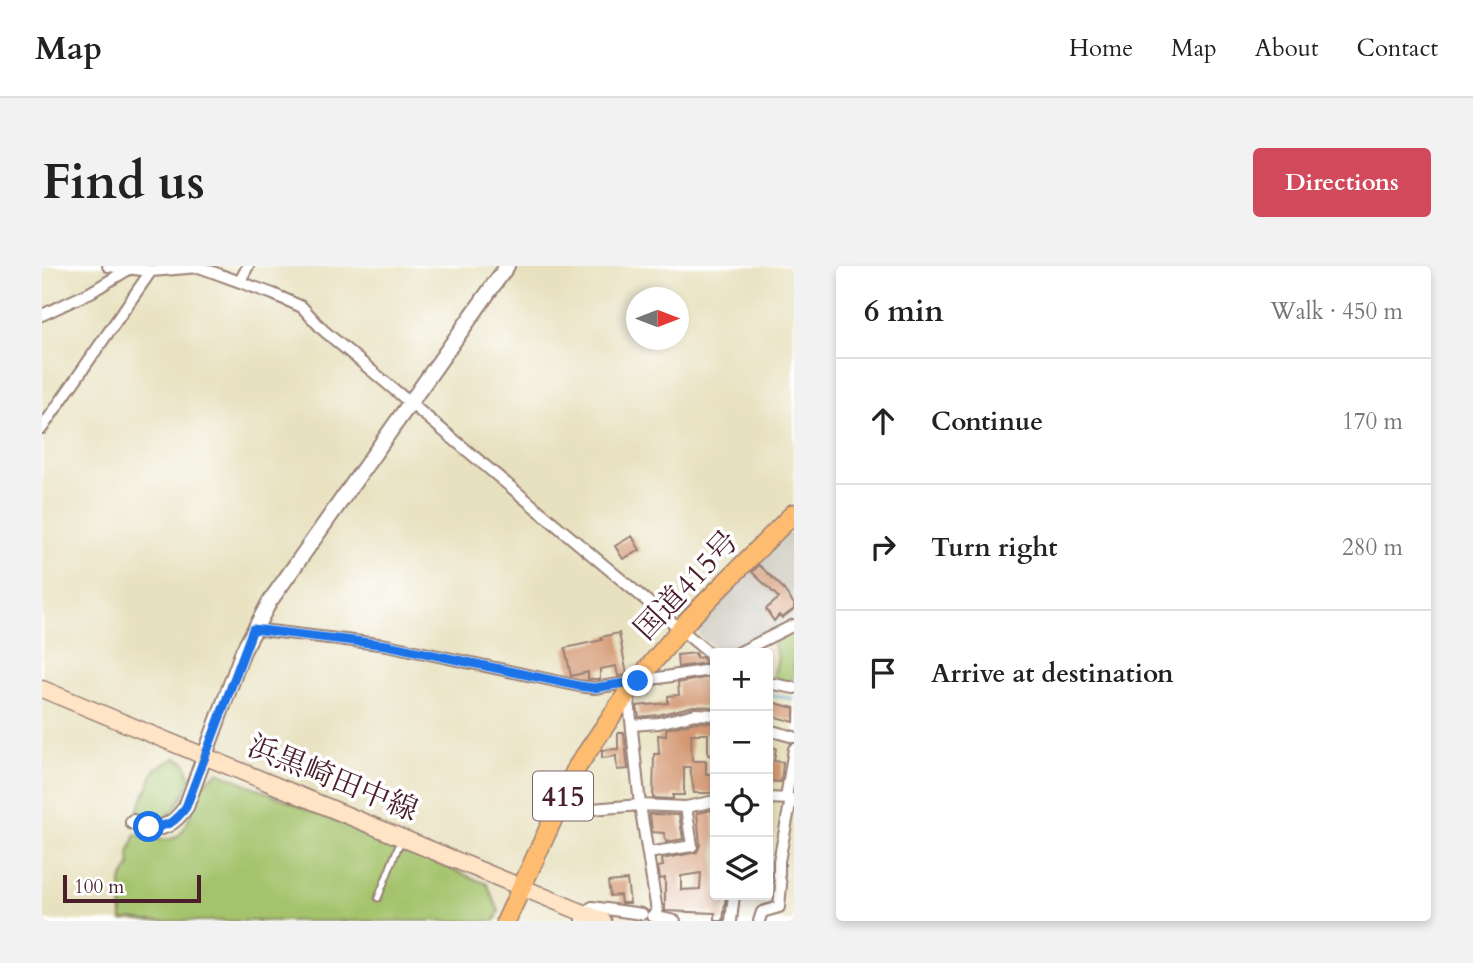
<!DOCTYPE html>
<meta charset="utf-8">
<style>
body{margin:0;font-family:Cardo,"Noto Serif JP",serif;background:#f2f2f2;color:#222}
.controls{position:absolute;right:21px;bottom:21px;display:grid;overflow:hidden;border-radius:7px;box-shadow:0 4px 10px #0003}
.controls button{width:63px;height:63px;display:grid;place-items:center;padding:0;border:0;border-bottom:2px solid #e0e0e0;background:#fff;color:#222;font:35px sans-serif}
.compass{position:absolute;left:584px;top:21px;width:63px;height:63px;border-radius:50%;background:#fff;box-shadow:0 4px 10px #0003;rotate:90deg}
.scale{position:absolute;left:21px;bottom:18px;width:138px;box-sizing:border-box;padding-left:7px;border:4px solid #4a1f2b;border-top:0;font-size:19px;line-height:24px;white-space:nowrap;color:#4a1f2b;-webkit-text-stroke:5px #fff;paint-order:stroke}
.stop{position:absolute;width:21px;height:21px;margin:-16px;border:5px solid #1a73e8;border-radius:50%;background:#fff}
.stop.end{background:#1a73e8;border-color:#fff;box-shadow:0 2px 7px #0008}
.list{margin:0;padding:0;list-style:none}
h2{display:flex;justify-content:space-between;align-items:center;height:91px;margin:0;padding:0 28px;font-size:30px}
h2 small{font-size:23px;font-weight:400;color:#767676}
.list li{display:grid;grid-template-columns:46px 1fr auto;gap:21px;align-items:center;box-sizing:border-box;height:126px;padding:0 28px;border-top:2px solid #e0e0e0}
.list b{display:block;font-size:26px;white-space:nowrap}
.list em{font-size:23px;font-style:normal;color:#767676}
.icon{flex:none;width:38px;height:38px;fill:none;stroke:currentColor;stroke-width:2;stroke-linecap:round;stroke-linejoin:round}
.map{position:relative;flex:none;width:752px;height:655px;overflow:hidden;border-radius:7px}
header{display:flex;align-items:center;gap:42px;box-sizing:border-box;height:98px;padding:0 35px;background:#fff;border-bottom:2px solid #e0e0e0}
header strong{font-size:33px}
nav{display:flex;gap:38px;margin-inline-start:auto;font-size:24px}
.intro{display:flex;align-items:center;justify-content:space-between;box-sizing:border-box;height:168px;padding:0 42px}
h1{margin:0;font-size:49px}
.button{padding:18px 32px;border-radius:7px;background:#d1495b;color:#fff;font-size:24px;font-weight:700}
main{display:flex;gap:42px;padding:0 42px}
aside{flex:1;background:#fff;border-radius:7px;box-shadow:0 4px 10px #0003}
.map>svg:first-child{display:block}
.industrial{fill:#c8c4b8}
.green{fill:#a4c36c;stroke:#77714c;stroke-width:2}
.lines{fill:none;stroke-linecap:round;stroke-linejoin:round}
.stream{stroke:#57abd3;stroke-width:2.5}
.building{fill:#d49973;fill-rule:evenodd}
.service-casing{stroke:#998075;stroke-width:9}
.minor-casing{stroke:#998075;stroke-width:14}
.tertiary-casing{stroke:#998075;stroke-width:18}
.secondary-casing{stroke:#998075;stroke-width:19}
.trunk-casing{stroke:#998075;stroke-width:21}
.service{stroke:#fff;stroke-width:5}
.minor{stroke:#fff;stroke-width:10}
.tertiary{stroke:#fff;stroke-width:14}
.secondary{stroke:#ffe4c6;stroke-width:16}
.trunk{stroke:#febc70;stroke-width:18}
.route{stroke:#1a73e8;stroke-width:9}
.labels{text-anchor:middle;stroke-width:7;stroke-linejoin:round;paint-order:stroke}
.shield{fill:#fff;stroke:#80626b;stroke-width:2}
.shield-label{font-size:28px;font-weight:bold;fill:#4a1f2b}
.street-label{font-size:30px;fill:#4a1f2b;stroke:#fff}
</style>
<header>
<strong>Map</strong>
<nav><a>Home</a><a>Map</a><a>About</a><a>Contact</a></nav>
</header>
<div class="intro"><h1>Find us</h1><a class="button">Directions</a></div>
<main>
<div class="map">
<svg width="752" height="655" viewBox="0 0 752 655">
<rect width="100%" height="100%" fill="#fff"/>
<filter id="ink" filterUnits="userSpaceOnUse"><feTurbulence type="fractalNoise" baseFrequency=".0143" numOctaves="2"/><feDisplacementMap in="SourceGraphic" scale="14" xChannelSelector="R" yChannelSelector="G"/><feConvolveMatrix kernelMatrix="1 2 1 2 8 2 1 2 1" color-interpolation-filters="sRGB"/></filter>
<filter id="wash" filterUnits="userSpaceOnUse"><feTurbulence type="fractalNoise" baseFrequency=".00686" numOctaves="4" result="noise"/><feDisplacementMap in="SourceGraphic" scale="28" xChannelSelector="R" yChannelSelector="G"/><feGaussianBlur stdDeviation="1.57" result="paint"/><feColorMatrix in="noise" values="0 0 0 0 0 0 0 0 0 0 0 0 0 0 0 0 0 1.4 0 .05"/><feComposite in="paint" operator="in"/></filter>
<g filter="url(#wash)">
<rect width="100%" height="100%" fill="#e8e1bf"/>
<path class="industrial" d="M746,266L752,273V350L687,387H678L657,371L656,355Z"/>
<path class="green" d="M748,366L752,368V409L749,416L731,411L736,392L730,372Z
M134,492L143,496L149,513C138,535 130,559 100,554L95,546L114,502Z
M176,506L445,618L457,645L453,655H103L90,653L80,655L79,615L88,600L87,587L94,568C149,587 141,557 159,522C163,516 170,511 176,506Z"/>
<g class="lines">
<path class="stream" d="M726,429L752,433"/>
</g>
<g id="blocks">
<path class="building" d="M590,270L598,284L581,293L573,280Z
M717,299L739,320L752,338V343L740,352L737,349L732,355L724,343L737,332L710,306Z
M577,367L585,409L576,410L574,400L558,403V413H546V406L529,410L523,382L560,374L559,371Z
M654,387V392L660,391L664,397L636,401L635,389Z
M673,410V441L651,440L616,449L597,451L595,440L626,437V430L637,429L636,417Z
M726,435L752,442V456L726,449Z
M654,456L673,457V490L666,489V468H649L650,495H664V508H673V527H652L648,501H642V529H631V533L611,532L612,488H617L616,469L624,470V463Z
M576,467H582L586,503L575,504L574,490L560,492V484L576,483Z
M726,481L734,482L732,495L741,496L739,516L726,515Z
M670,544L673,572V629H684L681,655H673V647L623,645V612L618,613L616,601L621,600L620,593L655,586L658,579L655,547ZM659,607L658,623L639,624V610Z
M608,548L637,549L641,573L624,576L622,567L610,566Z
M585,614L588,637H579L578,629L568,630L566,616Z"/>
</g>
</g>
<g filter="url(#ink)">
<use href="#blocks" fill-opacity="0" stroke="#998075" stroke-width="2"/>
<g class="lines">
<g class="service-casing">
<path id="service" d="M336,632L359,574"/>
</g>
<g class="minor-casing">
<path id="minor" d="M66,0L109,5L157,1L231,28L260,41L281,64L673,392
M198,15L206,0
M0,49L49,26L87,3
M0,162L109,5
M211,363L345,379L537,420L552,422L668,404L673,399
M696,387L752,359
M726,417L752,422
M586,426L598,539L616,651
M590,459L617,457L653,448L673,449
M726,464L752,471
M726,532L749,533
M744,532L752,483
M514,546L598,539L644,541L673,535
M606,587L650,580L644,541
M610,650L633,655
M540,655L543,647L550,641L600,648
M689,655L692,629
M717,655L720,646L737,641L739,619L737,611V595L749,533"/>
</g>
<g class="tertiary-casing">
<path id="tertiary" d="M91,556C117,565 127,564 144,541L201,385L228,335L465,0"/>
</g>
<g class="secondary-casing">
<path id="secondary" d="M0,423L561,655"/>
</g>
<g class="trunk-casing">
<path id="trunk" d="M464,655L535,501L586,426L647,353L752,247"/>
</g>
<use href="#service" class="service"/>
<use href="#minor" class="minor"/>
<use href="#tertiary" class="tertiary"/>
<use href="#secondary" class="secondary"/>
<use href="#trunk" class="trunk"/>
</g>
</g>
<g class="lines" filter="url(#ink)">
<path class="route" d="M107,561C126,561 133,556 144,541L211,363L345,379L537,420L552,422L596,415"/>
</g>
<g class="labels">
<rect class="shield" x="491" y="505.5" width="60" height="49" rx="5"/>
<g class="shield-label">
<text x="521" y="540">415</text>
</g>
<g class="street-label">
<text transform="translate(644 319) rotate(-47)" y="10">国道415号</text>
<text transform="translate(291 512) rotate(22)" y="10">浜黒崎田中線</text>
</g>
</g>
</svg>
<div class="controls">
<button>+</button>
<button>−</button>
<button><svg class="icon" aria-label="locate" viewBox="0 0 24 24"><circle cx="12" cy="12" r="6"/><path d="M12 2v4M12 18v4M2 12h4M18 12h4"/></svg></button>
<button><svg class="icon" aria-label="layers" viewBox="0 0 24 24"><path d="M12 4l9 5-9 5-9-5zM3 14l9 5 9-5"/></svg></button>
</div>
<svg class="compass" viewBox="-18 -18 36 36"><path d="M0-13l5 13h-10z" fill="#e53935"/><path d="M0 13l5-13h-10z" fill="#767676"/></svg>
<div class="scale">100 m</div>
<div class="stop" style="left:107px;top:561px"></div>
<div class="stop end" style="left:596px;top:415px"></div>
</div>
<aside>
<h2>6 min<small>Walk · 450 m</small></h2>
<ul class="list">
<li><svg class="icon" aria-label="ahead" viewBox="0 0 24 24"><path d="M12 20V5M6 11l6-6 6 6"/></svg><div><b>Continue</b></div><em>170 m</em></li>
<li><svg class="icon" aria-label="right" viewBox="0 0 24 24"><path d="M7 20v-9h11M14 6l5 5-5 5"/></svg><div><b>Turn right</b></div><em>280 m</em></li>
<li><svg class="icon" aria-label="arrive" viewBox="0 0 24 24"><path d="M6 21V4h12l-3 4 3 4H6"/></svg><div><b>Arrive at destination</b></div></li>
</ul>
</aside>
</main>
